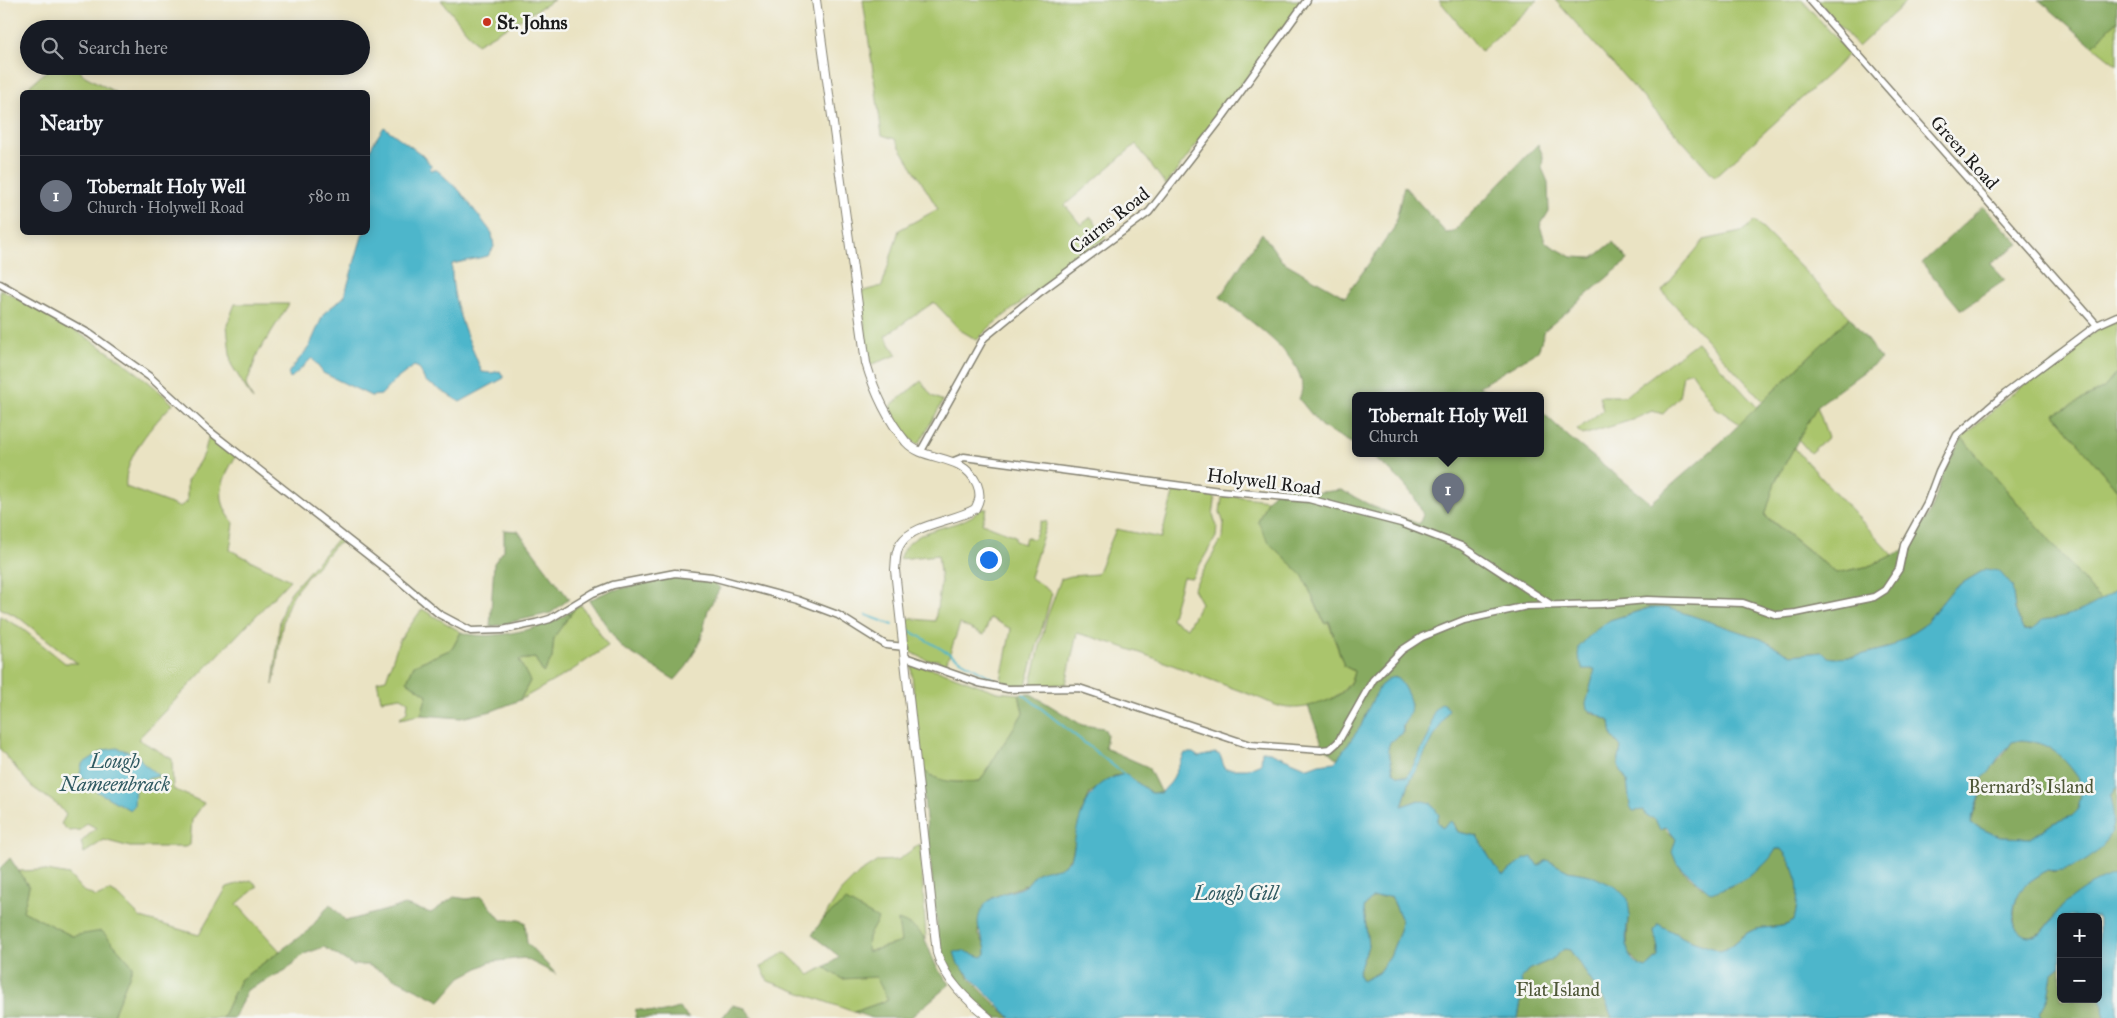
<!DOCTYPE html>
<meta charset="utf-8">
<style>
body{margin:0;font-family:"IM FELL Great Primer",serif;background:#20242c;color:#f1f3f6}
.controls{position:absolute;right:15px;bottom:15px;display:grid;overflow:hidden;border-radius:8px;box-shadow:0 2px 12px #0003}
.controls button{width:45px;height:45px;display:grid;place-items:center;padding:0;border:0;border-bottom:1px solid #363941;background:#171b24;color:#f1f3f6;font:25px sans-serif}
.you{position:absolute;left:988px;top:559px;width:18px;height:18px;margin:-12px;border:4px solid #fff;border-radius:50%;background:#1a73e8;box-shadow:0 0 0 8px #1a73e833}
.badge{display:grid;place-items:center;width:32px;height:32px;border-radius:50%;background:#c8321e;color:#fff;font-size:16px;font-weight:700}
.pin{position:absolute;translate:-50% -41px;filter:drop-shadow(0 1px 2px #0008)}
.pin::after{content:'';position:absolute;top:26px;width:18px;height:15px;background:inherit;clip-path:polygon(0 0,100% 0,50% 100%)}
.popup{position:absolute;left:1352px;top:392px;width:192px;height:65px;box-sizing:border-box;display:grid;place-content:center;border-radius:8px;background:#171b24;filter:drop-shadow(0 1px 4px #0005);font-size:16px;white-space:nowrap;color:#9ea1a6}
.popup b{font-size:19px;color:#f1f3f6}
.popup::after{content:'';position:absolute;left:50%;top:100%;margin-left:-10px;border:10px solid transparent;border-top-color:#171b24}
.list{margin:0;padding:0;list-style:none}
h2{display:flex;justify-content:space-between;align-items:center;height:65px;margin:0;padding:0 20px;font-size:21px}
h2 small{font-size:16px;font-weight:400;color:#9ea1a6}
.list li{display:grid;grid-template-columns:32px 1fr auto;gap:15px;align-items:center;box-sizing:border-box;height:80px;padding:0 20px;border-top:1px solid #363941}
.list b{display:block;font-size:19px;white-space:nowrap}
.list p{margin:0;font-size:16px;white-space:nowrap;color:#9ea1a6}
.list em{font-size:16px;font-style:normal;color:#9ea1a6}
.icon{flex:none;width:28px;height:28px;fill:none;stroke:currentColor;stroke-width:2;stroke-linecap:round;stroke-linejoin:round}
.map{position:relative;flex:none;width:2117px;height:1018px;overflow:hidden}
.search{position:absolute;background:#171b24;box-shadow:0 2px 12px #0003;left:20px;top:20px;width:350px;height:55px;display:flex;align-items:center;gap:12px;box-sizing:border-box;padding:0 18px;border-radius:28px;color:#9ea1a6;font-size:19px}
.panel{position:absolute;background:#171b24;box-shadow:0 2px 12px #0003;left:20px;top:90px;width:350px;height:145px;border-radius:8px}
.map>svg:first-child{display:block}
.green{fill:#aac56c;stroke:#637044}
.forest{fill:#87aa60;stroke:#52633e}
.water{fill:#4db6cb;stroke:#346974;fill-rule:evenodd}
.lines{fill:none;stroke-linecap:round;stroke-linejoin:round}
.stream{stroke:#4db6cb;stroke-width:2}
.tertiary-casing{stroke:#838070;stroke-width:9}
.secondary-casing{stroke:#838070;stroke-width:10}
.tertiary{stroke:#fff;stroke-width:6}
.secondary{stroke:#fff;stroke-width:8}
.poi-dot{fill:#c8321e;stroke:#f6f6f2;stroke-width:2}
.labels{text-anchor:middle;stroke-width:5;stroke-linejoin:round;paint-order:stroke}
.poi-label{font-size:19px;font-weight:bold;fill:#1c1c1c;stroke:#f6f6f2;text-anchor:start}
.street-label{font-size:19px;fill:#1c1c1c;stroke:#f6f6f2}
.park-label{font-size:19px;fill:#4e5738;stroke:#f6f6f2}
.water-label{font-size:20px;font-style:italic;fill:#305a62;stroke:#f6f6f2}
</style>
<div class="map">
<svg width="2117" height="1018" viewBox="0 0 2117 1018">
<rect width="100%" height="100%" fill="#f6f6f2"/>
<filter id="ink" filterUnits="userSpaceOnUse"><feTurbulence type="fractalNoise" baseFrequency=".02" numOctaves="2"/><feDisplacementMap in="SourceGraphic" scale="10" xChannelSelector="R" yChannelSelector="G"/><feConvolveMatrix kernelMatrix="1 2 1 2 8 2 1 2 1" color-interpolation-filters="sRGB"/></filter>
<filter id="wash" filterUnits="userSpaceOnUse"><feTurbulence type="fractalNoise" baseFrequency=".0096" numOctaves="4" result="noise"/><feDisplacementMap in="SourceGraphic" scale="20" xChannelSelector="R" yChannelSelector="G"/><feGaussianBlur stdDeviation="1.12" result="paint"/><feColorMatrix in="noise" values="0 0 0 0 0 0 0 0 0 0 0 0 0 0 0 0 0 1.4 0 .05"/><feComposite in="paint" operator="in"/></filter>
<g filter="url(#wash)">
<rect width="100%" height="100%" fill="#eae3c3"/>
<path class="green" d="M441,0H554L477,44Z
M863,0H1301L1281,32L1166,185L1136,144L1065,205L1081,225L1091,217L1106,237L992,325L977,340L960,330L934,302L885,336L897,355L870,365L860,292L882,286L899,230L938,209L895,139L882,135Z
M1439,0H1538L1481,51Z
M1555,0H1802L1849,53L1834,69L1715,177Z
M1817,0H1908L1858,47Z
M2117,20V65L2093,46Z
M52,66H75L85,76L115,92H32L27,88Z
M1755,221L1850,317L1763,401L1662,291L1704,240L1741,232Z
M0,289C61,321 123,355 173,404C153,424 123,458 126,487L179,507L187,502V481L204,454L209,435L236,456C221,481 214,499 234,523L230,550L290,580L138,739L172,759L173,789L204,803L192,820L190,845L185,847H130L104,840L84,853L81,842L96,828L87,823L80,830L69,831L61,824L66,815L59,806L31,786L0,749V616L20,627L65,663H77L18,617L0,608Z
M235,304H289L258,353L246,385L253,400L231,364L227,325Z
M2117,322V372L2104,388L2055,414L2117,490V588L2101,601L1962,438L2008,397L2100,328Z
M1697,342L1757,407L1740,424L1716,408L1691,371L1683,374L1679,397L1663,414L1652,411L1632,420L1583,435L1577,430L1603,410L1599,396H1625Z
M921,381L932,396L943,401L920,442L917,444C903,435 897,421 890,406Z
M1817,406L1828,437L1810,453L1798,439Z
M1794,448L1893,555L1870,566L1836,573L1765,515L1775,482Z
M1174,490L1213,495L1215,501L1213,515L1217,526L1216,537L1192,578L1183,577L1171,619L1187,628L1201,603L1193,589L1223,537L1224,524L1220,512L1222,498L1228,495L1267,500L1258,522L1303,576L1324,623L1328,621L1344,666L1354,671C1350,699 1307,712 1282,707C1273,705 1263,699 1254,696C1195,675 1138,649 1077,633L1066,684L1033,686L1031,684L1047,617L1061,579L1071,576L1097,574L1116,529L1161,538Z
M981,509H987L982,523L1015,536V541L1024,544L1026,537L1034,539L1041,521L1047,522L1030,577L1052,593L1026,685H1000L1011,629L990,618L984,635L960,624L945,667L938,660H927L908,651L904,618L935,621L941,582L938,555L899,559C913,522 957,533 981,509Z
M338,538L345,540L382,573L348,546L342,542L334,546C323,561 298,584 290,601C278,626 280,658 273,685L280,620L284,605L291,592Z
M581,605L608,646L571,671L520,700L530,681L519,660L535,658L543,673L552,658L554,637L576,607Z
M422,609L461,632L452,649L414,665L407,681L427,695L421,715L399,719L407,712L408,701L401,697L381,700L377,681L386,679L399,641Z
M911,664L938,670L997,692L1019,694L1023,713L980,781C956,783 941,784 921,769Z
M920,844L926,939L911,925L898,921L902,942L866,952L868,937L877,919L846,902L823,919L841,891L859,873L878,861L898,860Z
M41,870L69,875L82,890L96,897L110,891L120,897L141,918L199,935L227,887L251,880L258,886L237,904L280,951L240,980L222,1018H112L133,966L102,932L72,936L22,911L29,887L19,871Z
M785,952L810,975L824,967L842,979L876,976L888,1000L854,1012L768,981L761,967Z"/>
<path class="forest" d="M2039,0H2117V20L2093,46Z
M1538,144L1543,156L1542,168L1548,182L1549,211L1540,226L1546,243L1572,257L1593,258L1613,242L1628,260L1545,330L1538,351L1478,387L1504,395H1356L1355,445L1321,426L1299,399C1300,396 1302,391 1302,388C1303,354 1243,317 1220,297L1262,233L1282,261L1345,297L1394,228L1404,186L1446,233L1453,232Z
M1983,206L2019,244L1990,264L2005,280L1961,310L1922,263Z
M1850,317L1881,359L1817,406L1775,482L1765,516L1836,573L1870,566L1910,547L1933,506L1943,473L1962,438L2101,601L2075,615L2042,620C2038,628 2033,631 2023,630L2015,609L2012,586L1986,569L1954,588L1923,626L1891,647L1853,657L1834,658H1828L1822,652L1791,655L1761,639L1667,608H1648L1610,620L1579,647L1595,669V676L1589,690L1590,712L1610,721L1612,736L1621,747L1618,765L1627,781L1630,806L1644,810L1676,839C1669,865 1685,872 1702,887H1729L1760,867L1776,849H1781C1801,872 1800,892 1794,921C1781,930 1765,925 1751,931C1739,936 1733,948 1720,951L1686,939L1658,924L1654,931L1658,947V957L1646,968L1640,966L1627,951L1628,919L1590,875L1568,871L1547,860L1538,866L1525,859L1503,875L1495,867L1477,836L1458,832L1454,823L1442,828L1418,800L1402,807L1413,768L1407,777L1397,775L1393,771L1388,748L1390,742L1403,733C1404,709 1417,715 1403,686L1367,710L1361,726L1339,760L1323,746L1308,706C1328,702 1351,694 1354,671L1344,666L1329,621L1325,624L1303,576L1269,543L1258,522L1267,500L1289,476L1313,493L1341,490L1374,507L1419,524L1423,515C1413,488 1391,470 1367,453H1540L1541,411L1570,438L1651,503L1720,443Z
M2117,372V490L2055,414L2104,388Z
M504,530L518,531L569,599L551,613L490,627L494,563L504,550Z
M675,577L713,581L720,588L708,610L701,639L687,666L675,680L621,647L589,600L609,591Z
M576,607L554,637L552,658L543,673L535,658L519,660L530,681L520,700L492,711L461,718L421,715L427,695L407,681L414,665L452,649L461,632C483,641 528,631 549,623C559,620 568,613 576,607Z
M1019,694H1031L1082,725L1104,728L1107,734L1105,748L1148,767L1161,793H1151L1126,774L1114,776L1090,793L1082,812L1072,855L1061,868L1037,873L1027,884L992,898L981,911L978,933L986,947V954L982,957L955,953C961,974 993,1003 1011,1018H996L976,1003L945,966L938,936L921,769C941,784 956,783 980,781L1023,713Z
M2021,740C2048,741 2065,757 2079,779L2078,787L2081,793L2078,810L2072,816L2053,823L2031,838L2000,837L1971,824C1974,809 1984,793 1982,778C1991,766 2005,755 2012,742Z
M2117,786V879L2114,876C2098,885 2071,897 2059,910C2050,920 2046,933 2032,936C2008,941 2012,900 2022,888C2029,881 2039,876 2047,870L2056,872L2114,823L2110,796Z
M10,858L29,887L23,911L72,936L102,931L133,966L112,1018H0V868Z
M482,896L501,920H519L525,922L527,943L556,974L524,958L490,962L461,977L440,1001L368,965H353L324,947L304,954L286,970L247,990L234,1018H222L240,980L309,930L330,904L346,921L405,905L431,913L454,897L467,899Z
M1391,896L1401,918L1400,931L1390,956L1378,973L1362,981L1358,973L1368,946L1364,908L1372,898Z
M846,901L878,919L868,937L867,952L901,942L898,920C930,931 924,944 938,969C941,974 946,979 950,984L910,1018H872L854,1012L888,1000L876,977L842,979L824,967L840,957L812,935L823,919Z
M1563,949L1570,950L1607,1004L1612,1018H1518L1523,990L1520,978C1529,967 1539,966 1550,960C1555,958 1559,953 1563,949Z
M2061,966V999H2098V993L2104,1005L2105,1018H2042L2040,1013L2048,998L2052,974Z
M732,1005L745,1008L753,1018H722Z
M679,1008L689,1018H635L636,1009L660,1013Z"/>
<path class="water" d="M384,127L421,154L431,165L430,170H437L459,190L492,233L494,247L488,256L452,264C450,301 468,338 482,372L491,373L500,371L504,378L460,402L425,381L419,368L414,366L393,382L381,395L371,396L323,373L312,358L290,379L288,373L309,347L324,313L344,297L363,233L368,232L371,177C361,157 373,144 384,127Z
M1986,569L1999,571L2012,586L2015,609L2023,630C2032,632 2038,627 2042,620C2072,617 2094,607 2117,588V786L2110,796C2111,804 2115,815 2113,823C2109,851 2073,875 2047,870C2039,876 2028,881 2022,889C2012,901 2007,934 2029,936C2044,938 2051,919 2059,910C2075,892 2093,883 2114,875L2117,879V1018H2105L2104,1005L2098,993V917H2061V966L2052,974L2048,998L2040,1013L2042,1018H1612L1607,1004L1570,950L1564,949C1559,953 1555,958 1550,960C1539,966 1529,967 1521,978L1523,990L1518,1018H1011L958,964L954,952L964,951L982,957L986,954C987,939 972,929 981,911C991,891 1011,895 1026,885C1030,882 1032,877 1036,874C1047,866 1058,874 1070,859C1075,852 1074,841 1076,833C1083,803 1094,779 1126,774L1151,793H1161L1171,782L1185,753H1193L1199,757L1215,753L1220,755L1225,769H1247L1261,763L1262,751L1270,752L1308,768L1319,764L1335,762L1361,726L1367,711L1380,686L1390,678L1397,677C1404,687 1415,702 1409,715C1406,722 1401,724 1403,733L1390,742L1388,748L1393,771L1397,775L1407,777L1429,735L1434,710L1442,703L1449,709L1409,783L1402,806L1419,800L1431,803L1439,815L1437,821L1442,828L1451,821L1458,832L1477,836L1495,867L1503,875L1525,859L1532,857L1538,866L1547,860L1568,871L1590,875L1616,887L1628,899L1630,917L1628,919C1625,937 1623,962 1646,968L1658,957V947L1654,931L1658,924L1686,939L1720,951C1733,948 1740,936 1751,931C1765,925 1781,930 1794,921C1800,892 1801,872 1781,849H1776C1764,872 1735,885 1711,893L1677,864L1672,852L1676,839L1666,827L1660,830L1655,819L1646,816L1644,810L1633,811L1630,806L1627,781L1618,765L1621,747L1612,736L1610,721L1587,709L1586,704L1595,669H1583L1578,656L1579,647L1592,633L1610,620L1649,608H1667L1687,614L1761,639L1791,655L1822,652L1828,657L1834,658L1853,657L1891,647L1923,626L1954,588ZM2021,740C2048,741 2064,757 2079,779L2078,787L2081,793L2078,810L2072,816L2053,823L2031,838L2000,837L1971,824C1973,808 1983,793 1982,778C1991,773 1992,767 1998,758C2002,752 2008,749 2012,742ZM1391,896L1401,918L1400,931L1390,956L1378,973L1362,981L1358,973L1368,946L1364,908L1372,898Z
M117,748L137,754L144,764L159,776L146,779L142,786L135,788L134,806L130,810L96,791L95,786L86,782L80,774L82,764L104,750Z"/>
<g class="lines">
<path class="stream" d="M866,615L893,625
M905,628L1004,685
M1023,694L1125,775"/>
</g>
</g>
<g filter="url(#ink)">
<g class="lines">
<g class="tertiary-casing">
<path id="tertiary" d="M1810,0L2097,325
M0,284L90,334L150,377L207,429L388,571L439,614L471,631L502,630L536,623L550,619L593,593L613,585L675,573L712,577L798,600L838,615L886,645L905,647
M921,451L984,338L1040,292L1149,212L1221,119L1307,0
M954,461L964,457L1220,491L1309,499L1335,506L1401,523L1461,546L1550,604
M905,657L979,683L1008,689L1079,688L1250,745L1321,750L1330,749L1338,742L1373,680L1402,650L1422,637L1464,620L1527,606L1602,604L1647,600L1743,603L1777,615L1796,613L1874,597L1885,590L1899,569L1904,545L1927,503L1939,471L1957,435L2005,394L2097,325L2117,316"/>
</g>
<g class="secondary-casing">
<path id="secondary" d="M816,0L866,363C874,390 888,420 906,442C925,463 962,452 977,484C981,494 980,500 975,509C955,521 913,524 901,543C895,551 896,561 895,570L937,953C945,980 968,1001 989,1018"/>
</g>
<use href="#tertiary" class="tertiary"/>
<use href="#secondary" class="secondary"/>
</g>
</g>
<circle class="poi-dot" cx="487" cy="22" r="5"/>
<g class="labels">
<g class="poi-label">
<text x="497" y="29">St. Johns</text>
</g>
<g class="street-label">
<text transform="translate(1965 152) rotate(48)" y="7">Green Road</text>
<text transform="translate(1109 220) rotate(-38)" y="7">Cairns Road</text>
<text transform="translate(1264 481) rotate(7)" y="7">Holywell Road</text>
</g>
<g class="park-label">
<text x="2031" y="793">Bernard's Island</text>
<text x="1558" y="996">Flat Island</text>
</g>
<g class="water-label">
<text x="115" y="768">Lough<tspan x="115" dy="23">Nameenbrack</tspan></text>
<text x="1236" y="900">Lough Gill</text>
</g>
</g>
</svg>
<div class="controls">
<button>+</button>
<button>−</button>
</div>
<div class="you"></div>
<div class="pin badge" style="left:1448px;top:514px;background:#6b7280">1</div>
<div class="popup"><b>Tobernalt Holy Well</b>Church</div>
<div class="search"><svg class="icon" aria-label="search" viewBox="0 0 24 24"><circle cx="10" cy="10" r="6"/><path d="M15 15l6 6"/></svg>Search here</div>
<section class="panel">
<h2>Nearby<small></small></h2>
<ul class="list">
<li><span class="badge" style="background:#6b7280">1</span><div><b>Tobernalt Holy Well</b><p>Church · Holywell Road</p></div><em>580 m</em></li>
</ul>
</section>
</div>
